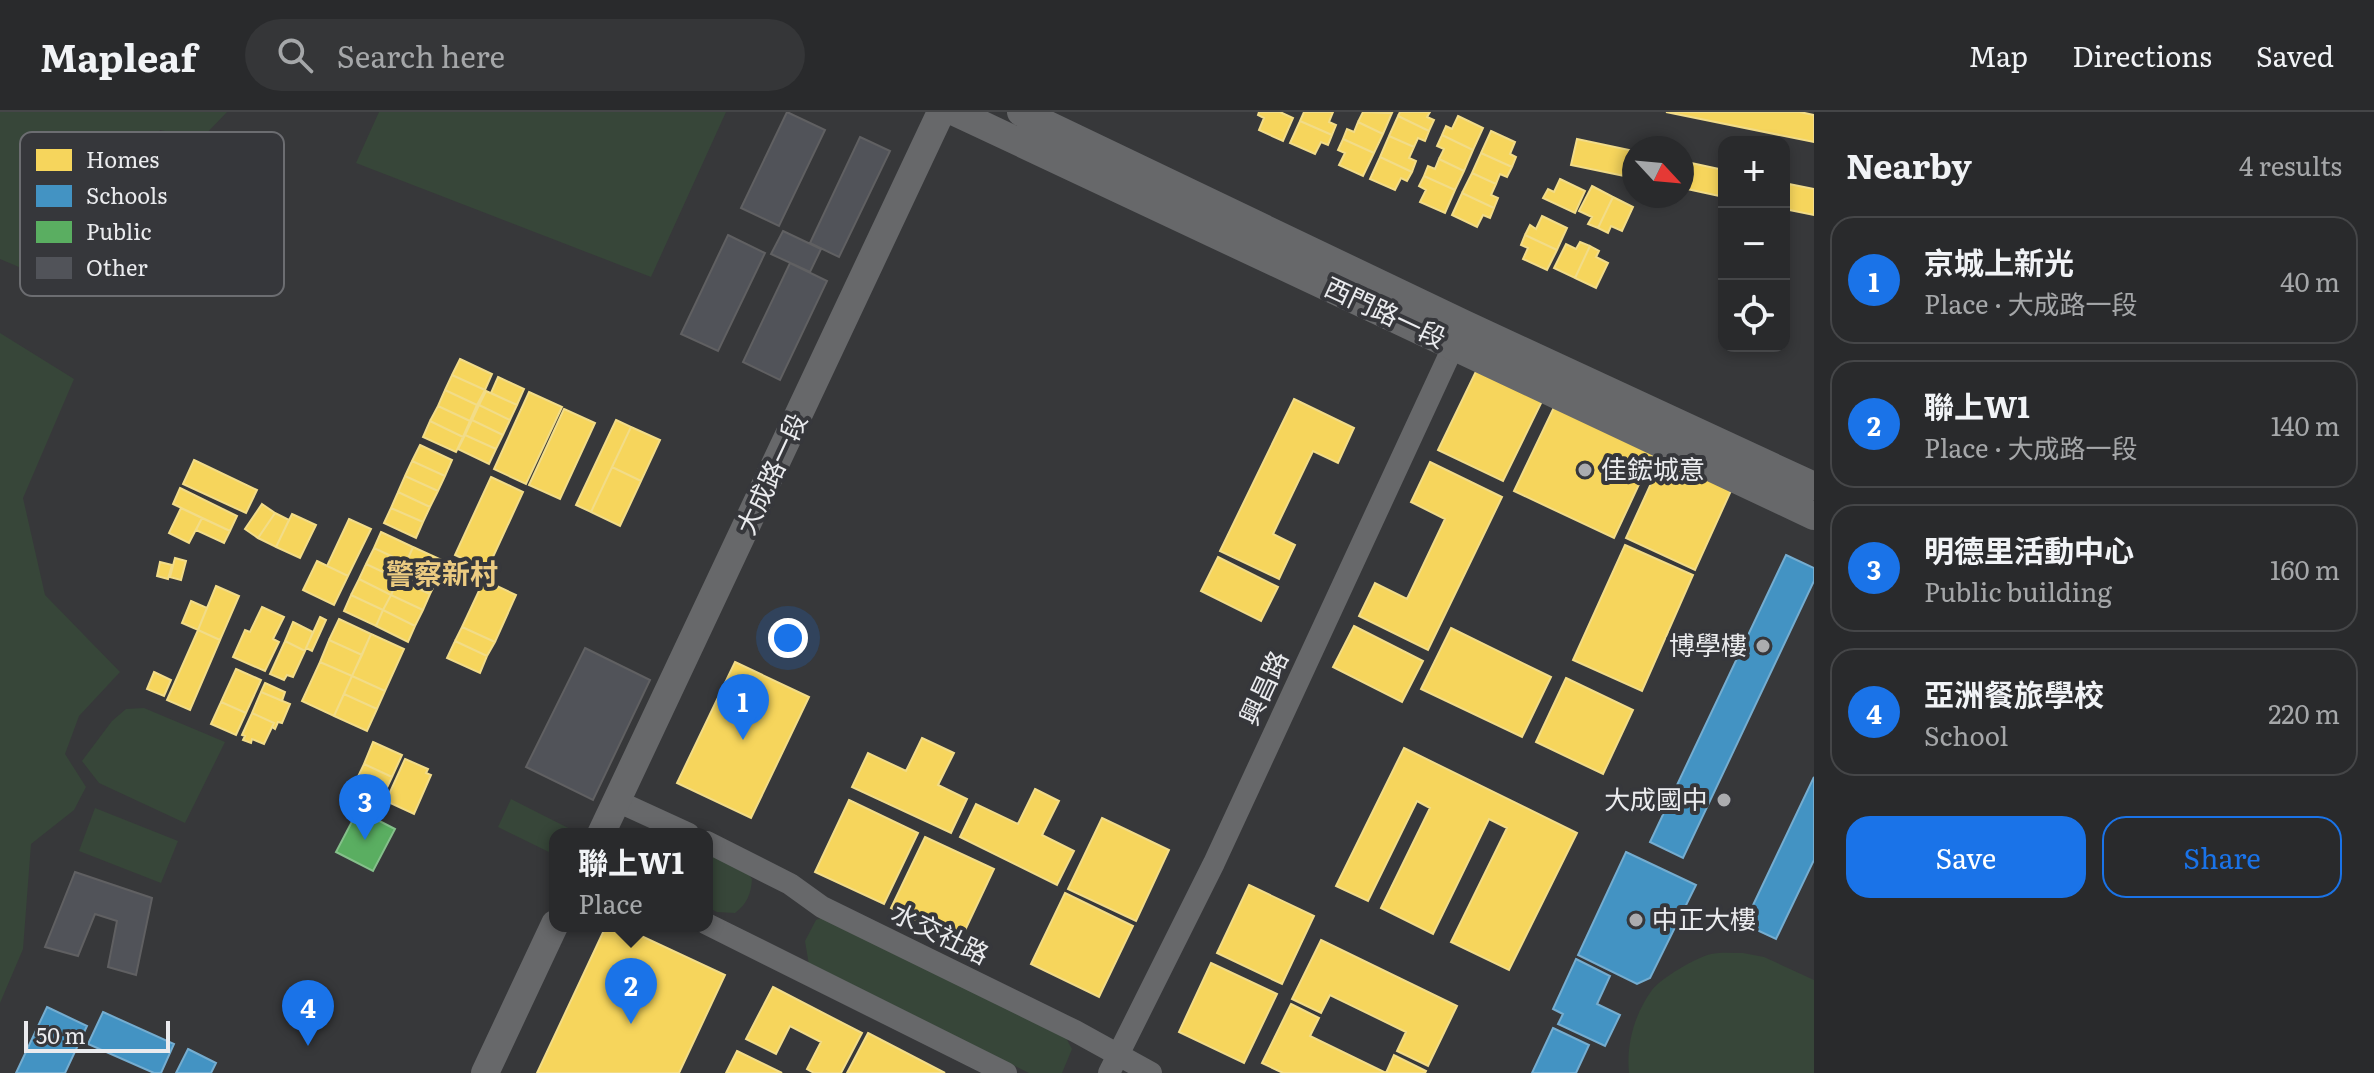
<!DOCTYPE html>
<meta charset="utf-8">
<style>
body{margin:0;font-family:Literata,"Noto Sans TC",serif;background:#353638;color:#f1f3f6}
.controls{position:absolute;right:24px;top:24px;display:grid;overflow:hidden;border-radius:16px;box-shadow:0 4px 12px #0003}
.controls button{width:72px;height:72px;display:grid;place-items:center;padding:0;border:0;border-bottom:2px solid #454648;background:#292a2c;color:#f1f3f6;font:40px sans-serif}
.compass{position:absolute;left:1622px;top:24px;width:72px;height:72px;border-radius:50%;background:#292a2c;box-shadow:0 4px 12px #0003;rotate:116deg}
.scale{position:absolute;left:24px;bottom:20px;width:146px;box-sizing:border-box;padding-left:8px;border:4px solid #eaebee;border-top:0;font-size:22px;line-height:28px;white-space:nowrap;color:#eaebee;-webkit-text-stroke:6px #36373b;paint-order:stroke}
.you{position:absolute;left:788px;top:526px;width:28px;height:28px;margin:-20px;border:6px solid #fff;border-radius:50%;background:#1a73e8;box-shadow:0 0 0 12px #1a73e833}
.badge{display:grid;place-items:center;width:52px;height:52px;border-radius:50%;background:#1a73e8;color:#fff;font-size:26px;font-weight:700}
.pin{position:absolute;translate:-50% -66px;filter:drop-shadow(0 2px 4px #0008)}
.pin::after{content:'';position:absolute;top:42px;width:28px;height:24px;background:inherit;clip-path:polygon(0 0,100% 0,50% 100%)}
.popup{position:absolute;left:549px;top:716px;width:164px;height:104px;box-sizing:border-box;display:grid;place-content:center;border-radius:16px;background:#292a2c;filter:drop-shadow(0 2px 6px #0005);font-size:26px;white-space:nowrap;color:#a5a7a9}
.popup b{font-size:30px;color:#f1f3f6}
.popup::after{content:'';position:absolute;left:50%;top:100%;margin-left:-16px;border:16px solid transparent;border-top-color:#292a2c}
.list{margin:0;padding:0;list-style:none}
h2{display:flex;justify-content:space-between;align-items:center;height:104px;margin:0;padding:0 32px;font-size:34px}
h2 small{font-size:26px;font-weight:400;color:#a5a7a9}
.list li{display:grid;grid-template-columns:52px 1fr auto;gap:24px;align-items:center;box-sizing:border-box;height:128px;margin:0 16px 16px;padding:0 16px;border:2px solid #454648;border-radius:24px}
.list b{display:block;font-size:30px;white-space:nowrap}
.list p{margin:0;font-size:26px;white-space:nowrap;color:#a5a7a9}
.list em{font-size:26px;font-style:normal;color:#a5a7a9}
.actions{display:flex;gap:16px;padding:24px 32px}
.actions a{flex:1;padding:18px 0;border:2px solid #1a73e8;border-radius:24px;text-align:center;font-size:28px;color:#1a73e8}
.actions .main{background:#1a73e8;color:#fff}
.icon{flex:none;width:44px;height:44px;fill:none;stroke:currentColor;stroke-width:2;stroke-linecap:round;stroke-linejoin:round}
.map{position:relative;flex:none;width:1814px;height:961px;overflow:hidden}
header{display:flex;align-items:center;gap:48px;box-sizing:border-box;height:112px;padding:0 40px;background:#292a2c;border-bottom:2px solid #454648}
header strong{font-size:38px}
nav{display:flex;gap:44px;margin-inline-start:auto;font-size:28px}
.search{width:560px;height:72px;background:#353638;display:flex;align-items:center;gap:20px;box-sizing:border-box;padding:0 28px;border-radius:44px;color:#a5a7a9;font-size:30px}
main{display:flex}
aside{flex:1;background:#292a2c}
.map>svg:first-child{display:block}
.green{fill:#374639}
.homes{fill:#f6d55c;stroke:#f2dc88;stroke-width:2}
.schools{fill:#4393c3;stroke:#75add0;stroke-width:2}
.public{fill:#5aae61;stroke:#85c08b;stroke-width:2}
.building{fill:#515359;stroke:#606062;stroke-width:2}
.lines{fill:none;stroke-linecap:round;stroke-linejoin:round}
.minor{stroke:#67686a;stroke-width:22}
.tertiary{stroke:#67686a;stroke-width:28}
.poi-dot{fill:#abacaf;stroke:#36373b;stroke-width:3}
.labels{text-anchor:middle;stroke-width:8;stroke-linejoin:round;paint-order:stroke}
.street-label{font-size:26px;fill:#eaebee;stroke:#36373b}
.poi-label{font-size:26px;fill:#eaebee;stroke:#36373b;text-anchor:start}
.neighbourhood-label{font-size:28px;font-weight:bold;fill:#eccb81;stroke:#36373b}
.key{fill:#36373b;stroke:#6c6d71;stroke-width:2}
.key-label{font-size:22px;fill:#eaebee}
</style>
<header>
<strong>Mapleaf</strong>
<div class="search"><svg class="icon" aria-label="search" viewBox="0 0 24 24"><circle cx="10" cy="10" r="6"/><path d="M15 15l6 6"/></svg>Search here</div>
<nav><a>Map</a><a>Directions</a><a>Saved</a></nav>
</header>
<main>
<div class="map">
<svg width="1814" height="961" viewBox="0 0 1814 961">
<rect width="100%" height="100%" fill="#37383a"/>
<path class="green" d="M0,0H227L201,27L160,18L64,174L0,147Z
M379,0H726L651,165L356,51Z
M0,221L74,267L23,386L45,483L120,560L79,604L65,642L86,675L74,698L31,732L23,837L0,891Z
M144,596L225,630L185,711L99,671L82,649L112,609L126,597Z
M511,687L578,721V722H555V741H551L498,715Z
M95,696L178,729L161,771L79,739Z
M707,739L744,756L752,767C751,782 747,792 735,801L717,800L707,795Z
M831,802L1065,924L1072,937L1062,961H1029L809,853L805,829L816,808Z
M1743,841L1764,845L1814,868V961H1629C1626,932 1635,901 1652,878C1661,866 1697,845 1711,842C1721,840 1733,841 1743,841Z"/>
<path class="homes" d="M1259,0H1280L1293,6L1283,29L1259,18L1264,6L1258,3Z
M1304,0H1333L1329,10L1336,13L1332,23L1300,9Z
M1363,0L1392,1L1383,22L1358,10Z
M1400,0H1430L1427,5L1434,8L1429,19L1398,4Z
M1666,0H1800L1814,3V30Z
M1398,4L1429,19L1425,29L1418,26L1414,35L1389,24Z
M1458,4L1483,16L1473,38L1442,23L1446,14L1452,17Z
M1300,9L1332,23L1328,33L1321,30L1315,42L1290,31Z
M1358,10L1383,22L1374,41L1343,27L1347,17L1354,20Z
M1491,19L1515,30L1510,42L1516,45L1512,55L1481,41Z
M1442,23L1473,38L1464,59L1439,47L1444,37L1437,34Z
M1389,24L1414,35L1409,46L1416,49L1412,60L1380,45Z
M1343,27L1374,41L1363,64L1339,53L1345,41L1338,38Z
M1577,27L1634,39V66L1571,53Z
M1481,41L1512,55L1507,65L1500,62L1496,72L1472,61Z
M1380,45L1412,60L1407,69L1401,66L1395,78L1370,67Z
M1439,47L1464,59L1455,78L1424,64L1428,54L1435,57Z
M1682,49L1724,58V85L1682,76Z
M1472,61L1496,72L1491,83L1498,86L1494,96L1462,81Z
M1424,64L1455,78L1445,101L1420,90L1426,78L1419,74Z
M1560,67L1585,79L1575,101L1543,86L1548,77L1554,80Z
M1784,71L1814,77V103L1784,97Z
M1592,74L1613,85L1598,116L1588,112L1592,105L1579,99Z
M1462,81L1494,96L1490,106L1483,103L1477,115L1452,103Z
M1613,85L1633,95L1622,119L1611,114L1608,121L1598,116Z
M1542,104L1567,116L1557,138L1525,123L1530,113L1536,117Z
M1525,123L1557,138L1547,158L1523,147L1528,136L1521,133Z
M1580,130L1590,134L1575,166L1554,156L1566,132L1576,137Z
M1590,134L1599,139L1596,145L1608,151L1596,176L1575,166Z
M460,247L492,262L485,278L452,263Z
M1480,251L1545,283L1503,369L1438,338Z
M452,263L485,278L477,293L445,278Z
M498,265L524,277L517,293L491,281Z
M445,278L477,293L470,309L438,294Z
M486,279L517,293L510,308L479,293Z
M529,280L562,295L526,372L494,357Z
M1294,287L1354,316L1338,351L1313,339L1273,422L1295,433L1279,467L1220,439Z
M1556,291L1655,338L1614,426L1514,379Z
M479,293L510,308L503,323L472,308Z
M438,294L470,309L463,325L430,309Z
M564,297L595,311L560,387L529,373Z
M472,308L503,323L496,337L465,323Z
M616,308L631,315L591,400L576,393Z
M430,309L463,325L456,340L423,325Z
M631,315L660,328L641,369L612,355Z
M465,323L496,337L489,352L458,337Z
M420,333L452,348L445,364L412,349Z
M1665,341L1734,372L1695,458L1626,426Z
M194,348L257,378L246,401L183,372Z
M412,349L445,364L438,379L405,364Z
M1430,350L1502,385L1428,538L1359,504L1375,471L1407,487L1445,407L1411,390Z
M612,355L641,369L620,414L591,400Z
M405,364L438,379L430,395L398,380Z
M491,365L523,380L487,458L455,443Z
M180,376L237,404L230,419L173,392Z
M398,380L430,395L423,410L391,396Z
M262,392L275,401L258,426L245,417Z
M181,396L202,406L189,431L169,421Z
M391,396L423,410L416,426L384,411Z
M275,401L289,408L276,435L258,426Z
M292,402L316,413L300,446L276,435Z
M202,406L230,419L224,431L196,418Z
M349,407L371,417L348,464L327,454Z
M381,420L413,435L406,451L374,436Z
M1625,433L1693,463L1642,579L1573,548Z
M413,435L446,450L438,466L406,451Z
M374,436L406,451L398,467L366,452Z
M1218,445L1278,475L1261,509L1201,479Z
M175,446L186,449L181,468L170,465Z
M317,449L348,464L334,493L303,478Z
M160,450L172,453L168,467L157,464Z
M406,451L438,466L430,482L398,467Z
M366,452L398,467L391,483L359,467Z
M359,467L391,483L383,498L351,483Z
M398,467L430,482L423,498L391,483Z
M484,468L516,483L495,530L462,515Z
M216,474L239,484L220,528L198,518Z
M351,483L383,498L376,514L344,499Z
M391,483L423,498L415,514L383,498Z
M191,489L207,496L198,518L182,511Z
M262,495L284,505L273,527L279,530L265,559L233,545L245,518L250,520Z
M383,498L415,514L408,530L376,514Z
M320,505L326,508L312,539L306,536Z
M339,507L371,522L362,543L329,528Z
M293,510L313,520L305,539L285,529Z
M1354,514L1423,549L1402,590L1333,555Z
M462,515L495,530L487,544L455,529Z
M1451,516L1551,565L1522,625L1421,577Z
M198,518L220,528L190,598L167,588Z
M371,522L404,537L385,579L352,564Z
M329,528L362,543L352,564L320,550Z
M285,529L305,539L293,565L287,563L284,568L270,562Z
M455,529L487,544L480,561L447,546Z
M320,550L352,564L334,604L302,589Z
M735,550L809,585L751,706L677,671Z
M236,557L261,568L246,601L221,590Z
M154,560L171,568L164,584L147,577Z
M352,564L385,579L377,597L344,582Z
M1566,566L1633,598L1603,662L1536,630Z
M265,571L285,580L282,589L261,580Z
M261,580L290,592L282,611L278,610L275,617L272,615L274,611L252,601Z
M344,582L377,597L367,619L334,604Z
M221,590L246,601L236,623L211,612Z
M252,601L274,611L264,632L252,627L251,631L243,628L245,624L242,623Z
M922,626L954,641L938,673L967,687L951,721L852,675L868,641L906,659Z
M373,630L402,643L392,665L364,652Z
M1404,636L1577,721L1509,858L1451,830L1507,716L1489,707L1433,822L1381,796L1430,696L1417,689L1368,789L1336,774Z
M405,647L428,657L426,661L431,663L414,702L386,689Z
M364,652L392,665L382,686L354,673Z
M1035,677L1059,689L1042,723L1074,739L1057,773L960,725L976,692L1018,712Z
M849,688L918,721L884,792L815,760Z
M1102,706L1169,738L1136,809L1068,777Z
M925,725L994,757L960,829L891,796Z
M1249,773L1314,804L1282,872L1217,841Z
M1065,781L1133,814L1099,885L1031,852Z
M606,814H620L725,863L679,961H537Z
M1321,828L1457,894L1428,954L1397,939L1406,920L1330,883L1321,901L1292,887Z
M1211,851L1277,882L1244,951L1179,920Z
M773,875L862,921L841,961H814L807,957L821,930L790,914L776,942L746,927Z
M1291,892L1319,906L1310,924L1386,961L1394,943L1426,959L1425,961H1283L1262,951Z
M868,921L945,961H847Z
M737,939L782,961H726Z"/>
<path class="schools" d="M1786,443L1814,456V469L1683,746L1650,730Z
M1814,665V748L1776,827L1744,812Z
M1626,740L1696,773L1650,866L1637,872L1578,843Z
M1576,847L1610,864L1597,892L1620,903L1605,934L1558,912L1563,902L1553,897Z
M47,895L87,914L65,961H16Z
M103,900L174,932L161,961H154L88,932Z
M1553,916L1589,933L1576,961H1532Z
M188,937L216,951L211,961H176Z"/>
<path class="public" d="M358,698L395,717L373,759L336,740Z"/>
<path class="building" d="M787,0L825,18L779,114L741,96Z
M860,25L890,39L839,145L810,131Z
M783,119L821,137L810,160L771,142Z
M728,123L765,141L718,239L681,222Z
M790,151L827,169L780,268L743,250Z
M585,536L650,568L593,688L526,655Z
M75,760L152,786L136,863L108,855L117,809L95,802L78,844L45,835Z"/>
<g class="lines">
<path class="minor" d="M617,689L689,722
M707,730L790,772L822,795L1075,919L1151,961
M707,812L1006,961
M1109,961L1214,751L1460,220"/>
<path class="tertiary" d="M955,0L1814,404
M1021,0L1464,212L1814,374
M601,722L941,0
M485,961L555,812"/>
</g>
<g class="poi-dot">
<circle cx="1585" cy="358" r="8"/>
<circle cx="1763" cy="534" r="8"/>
<circle cx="1724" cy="688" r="8"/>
<circle cx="1636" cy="808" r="8"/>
</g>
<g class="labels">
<g class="street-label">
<text transform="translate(1385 201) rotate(25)" y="9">西門路一段</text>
<text transform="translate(772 362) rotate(-65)" y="9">大成路一段</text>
<text transform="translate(1264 576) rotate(-65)" y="9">興昌路</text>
<text transform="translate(940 822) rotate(26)" y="9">水交社路</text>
</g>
<g class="poi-label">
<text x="1601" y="367">佳鋐城意</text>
<text x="1747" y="543" text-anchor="end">博學樓</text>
<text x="1708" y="697" text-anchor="end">大成國中</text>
<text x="1652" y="817">中正大樓</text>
</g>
<g class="neighbourhood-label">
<text x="442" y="472">警察新村</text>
</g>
</g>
<rect x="20" y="20" width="264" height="164" rx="12" class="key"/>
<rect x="36" y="37" width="36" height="22" fill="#f6d55c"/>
<rect x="36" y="73" width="36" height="22" fill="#4393c3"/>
<rect x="36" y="109" width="36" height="22" fill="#5aae61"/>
<rect x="36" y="145" width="36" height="22" fill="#515359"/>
<g class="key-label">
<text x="86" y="56">Homes</text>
<text x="86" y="92">Schools</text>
<text x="86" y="128">Public</text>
<text x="86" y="164">Other</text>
</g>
</svg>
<div class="controls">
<button>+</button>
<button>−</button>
<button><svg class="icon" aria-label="locate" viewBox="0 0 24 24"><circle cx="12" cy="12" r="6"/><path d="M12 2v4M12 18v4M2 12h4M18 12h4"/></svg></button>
</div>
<svg class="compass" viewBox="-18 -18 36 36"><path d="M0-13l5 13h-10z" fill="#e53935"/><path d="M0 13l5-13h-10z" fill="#a5a7a9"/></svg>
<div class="scale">50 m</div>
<div class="you"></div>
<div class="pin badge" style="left:743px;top:628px">1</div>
<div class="pin badge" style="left:631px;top:912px">2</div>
<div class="popup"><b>聯上W1</b>Place</div>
<div class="pin badge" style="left:365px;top:728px">3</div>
<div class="pin badge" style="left:308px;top:934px">4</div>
</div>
<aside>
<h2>Nearby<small>4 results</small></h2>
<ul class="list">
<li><span class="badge">1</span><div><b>京城上新光</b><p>Place · 大成路一段</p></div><em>40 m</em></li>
<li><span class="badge">2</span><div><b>聯上W1</b><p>Place · 大成路一段</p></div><em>140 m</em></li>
<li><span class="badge">3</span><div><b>明德里活動中心</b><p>Public building</p></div><em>160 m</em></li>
<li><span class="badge">4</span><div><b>亞洲餐旅學校</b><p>School</p></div><em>220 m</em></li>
</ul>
<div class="actions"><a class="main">Save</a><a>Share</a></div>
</aside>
</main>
